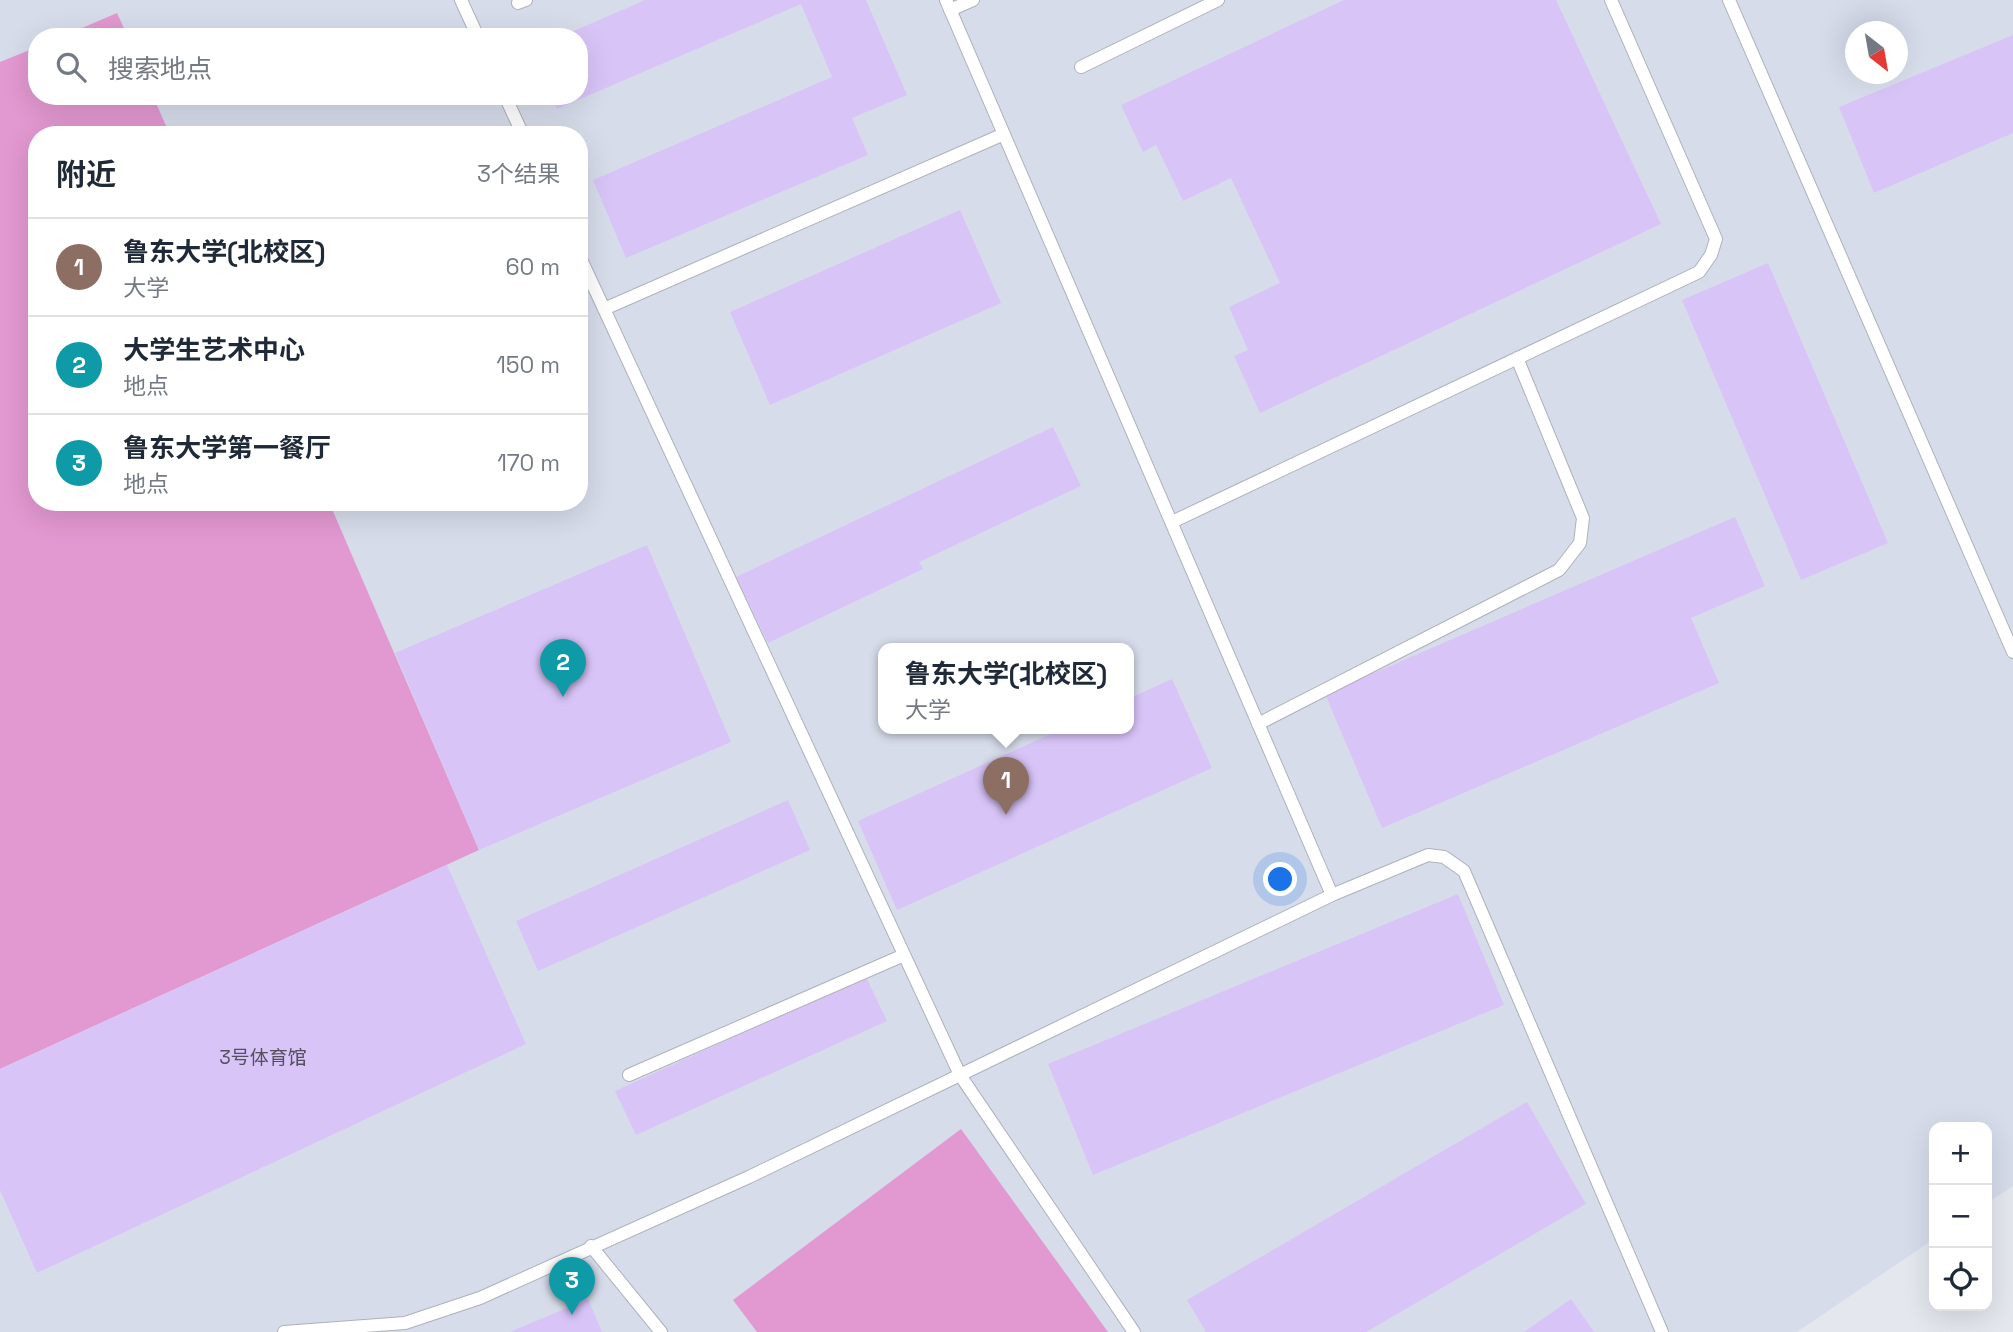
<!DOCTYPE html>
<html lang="zh">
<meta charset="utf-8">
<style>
body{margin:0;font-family:"Space Grotesk","Noto Sans SC",sans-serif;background:#f6f6f7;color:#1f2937}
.controls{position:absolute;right:21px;bottom:21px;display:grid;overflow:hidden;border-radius:14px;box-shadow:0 7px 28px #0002}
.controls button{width:63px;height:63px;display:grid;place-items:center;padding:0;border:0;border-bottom:2px solid #e0e1e3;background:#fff;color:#1f2937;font:35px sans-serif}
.compass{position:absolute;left:1845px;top:21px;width:63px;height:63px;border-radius:50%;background:#fff;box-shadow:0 7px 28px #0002;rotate:149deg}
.you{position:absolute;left:1281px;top:880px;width:24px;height:24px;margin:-18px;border:5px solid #fff;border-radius:50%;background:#1a73e8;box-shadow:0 0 0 10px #1a73e833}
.badge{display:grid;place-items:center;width:46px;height:46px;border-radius:50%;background:#db2777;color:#fff;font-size:23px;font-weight:700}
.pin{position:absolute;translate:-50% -58px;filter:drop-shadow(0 2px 4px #0008)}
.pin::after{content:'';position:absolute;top:37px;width:24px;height:21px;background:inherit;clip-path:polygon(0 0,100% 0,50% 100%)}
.popup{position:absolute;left:878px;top:643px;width:256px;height:91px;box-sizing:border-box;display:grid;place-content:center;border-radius:14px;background:#fff;filter:drop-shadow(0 2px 5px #0005);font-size:23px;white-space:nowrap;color:#747a83}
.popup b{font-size:26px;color:#1f2937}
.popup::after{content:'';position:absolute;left:50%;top:100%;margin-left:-14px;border:14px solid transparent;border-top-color:#fff}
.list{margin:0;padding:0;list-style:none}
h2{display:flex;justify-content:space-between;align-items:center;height:91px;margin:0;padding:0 28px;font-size:30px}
h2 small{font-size:23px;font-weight:400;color:#747a83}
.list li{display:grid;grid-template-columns:46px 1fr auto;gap:21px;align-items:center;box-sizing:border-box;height:98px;padding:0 28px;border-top:2px solid #e0e1e3}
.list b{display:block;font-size:26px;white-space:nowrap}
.list p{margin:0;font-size:23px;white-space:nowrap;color:#747a83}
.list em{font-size:23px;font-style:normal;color:#747a83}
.icon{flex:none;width:38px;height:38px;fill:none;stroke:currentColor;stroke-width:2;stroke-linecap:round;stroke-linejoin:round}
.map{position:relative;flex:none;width:2013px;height:1332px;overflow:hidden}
.search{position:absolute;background:#fff;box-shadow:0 7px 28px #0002;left:28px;top:28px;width:560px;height:77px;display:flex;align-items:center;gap:18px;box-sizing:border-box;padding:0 24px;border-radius:28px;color:#747a83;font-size:26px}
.panel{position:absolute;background:#fff;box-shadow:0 7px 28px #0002;left:28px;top:126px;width:560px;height:385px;border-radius:28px}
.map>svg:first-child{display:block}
.built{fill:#d7dceb;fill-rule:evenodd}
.green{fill:#e298d0}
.building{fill:#d9c4f8}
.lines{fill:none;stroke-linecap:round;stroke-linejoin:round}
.service-casing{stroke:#afb1b9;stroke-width:14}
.service{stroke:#fff;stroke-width:12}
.labels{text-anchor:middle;stroke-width:6;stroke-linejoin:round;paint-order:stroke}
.number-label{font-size:19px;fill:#54505f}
</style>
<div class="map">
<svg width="2013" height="1332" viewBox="0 0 2013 1332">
<rect width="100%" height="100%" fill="#e4e7ee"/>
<path class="built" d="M0,0H2013V1186L1987,1203V1127H1934V1239L1797,1332H0ZM1856,32H1898V74H1856ZM37,37H579V96H37ZM37,135H579V502H37ZM884,649H1128V729H884Z"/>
<path class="green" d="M117,13L128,37H61Z
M37,47V96H153L170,135H37V502H329L479,850L0,1069V62Z
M961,1129L1108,1332H757L733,1300Z"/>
<path class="building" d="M645,0H866L907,95L852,118L868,155L626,258L593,180L832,77L801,4L557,109L552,96H579V37H560Z
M1344,0H1556L1661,224L1260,413L1234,356L1248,350L1229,307L1280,283L1231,178L1183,201L1156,145L1143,152L1121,105Z
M2013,35V133L1874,193L1839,107Z
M960,210L1001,303L770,405L730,312Z
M1768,263L1888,543L1801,580L1682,300Z
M1053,427L1081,486L919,562L923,569L768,643L736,577Z
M1735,517L1765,586L1691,618L1719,683L1382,828L1325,694Z
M647,545L731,742L479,850L395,653Z
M1172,679L1212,768L897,910L858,821L1062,729H1128V699Z
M788,800L810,850L538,971L516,921Z
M447,865L526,1044L37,1273L0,1190V1069Z
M1458,894L1504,1005L1093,1175L1048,1064Z
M866,977L887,1021L636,1135L615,1091Z
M1527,1102L1586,1204L1366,1332H1206L1187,1300Z
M588,1299L602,1332H510Z
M1571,1299L1594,1332H1524Z"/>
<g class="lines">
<g class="service-casing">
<path id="service" d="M461,0L478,37
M1729,0L2013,652
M518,3L526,0
M950,10L973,0
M1081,67L1218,0
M505,96L523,135
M579,255L960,1075L1134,1332
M604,309L1004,134
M1172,522L1699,272L1711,255L1716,239L1611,0
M1258,724L1559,570L1580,543L1583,518L1517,358
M1332,895L1428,855L1444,857L1464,871L1662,1332
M629,1075L904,955
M591,1246L661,1332
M284,1332L405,1323L480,1298L749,1177L1332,895L946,0"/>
</g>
<use href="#service" class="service"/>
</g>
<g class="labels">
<g class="number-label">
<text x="263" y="1064">3号体育馆</text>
</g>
</g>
</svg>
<div class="controls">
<button>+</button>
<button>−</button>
<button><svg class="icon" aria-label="locate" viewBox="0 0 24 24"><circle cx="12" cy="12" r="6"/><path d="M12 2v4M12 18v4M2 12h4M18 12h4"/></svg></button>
</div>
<svg class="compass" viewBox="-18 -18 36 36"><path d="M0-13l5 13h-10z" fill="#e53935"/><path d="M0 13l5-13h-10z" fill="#747a83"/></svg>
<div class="you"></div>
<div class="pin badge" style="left:1006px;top:815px;background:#8d6e63">1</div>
<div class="popup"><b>鲁东大学(北校区)</b>大学</div>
<div class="pin badge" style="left:563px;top:697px;background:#0f9aa8">2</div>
<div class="pin badge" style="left:572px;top:1315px;background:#0f9aa8">3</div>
<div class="search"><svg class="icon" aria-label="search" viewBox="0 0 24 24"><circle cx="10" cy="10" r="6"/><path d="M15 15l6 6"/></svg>搜索地点</div>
<section class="panel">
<h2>附近<small>3个结果</small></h2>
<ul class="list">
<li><span class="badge" style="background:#8d6e63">1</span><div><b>鲁东大学(北校区)</b><p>大学</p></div><em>60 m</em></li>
<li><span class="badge" style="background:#0f9aa8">2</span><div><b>大学生艺术中心</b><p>地点</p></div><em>150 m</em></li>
<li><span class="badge" style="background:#0f9aa8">3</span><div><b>鲁东大学第一餐厅</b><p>地点</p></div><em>170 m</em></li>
</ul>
</section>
</div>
